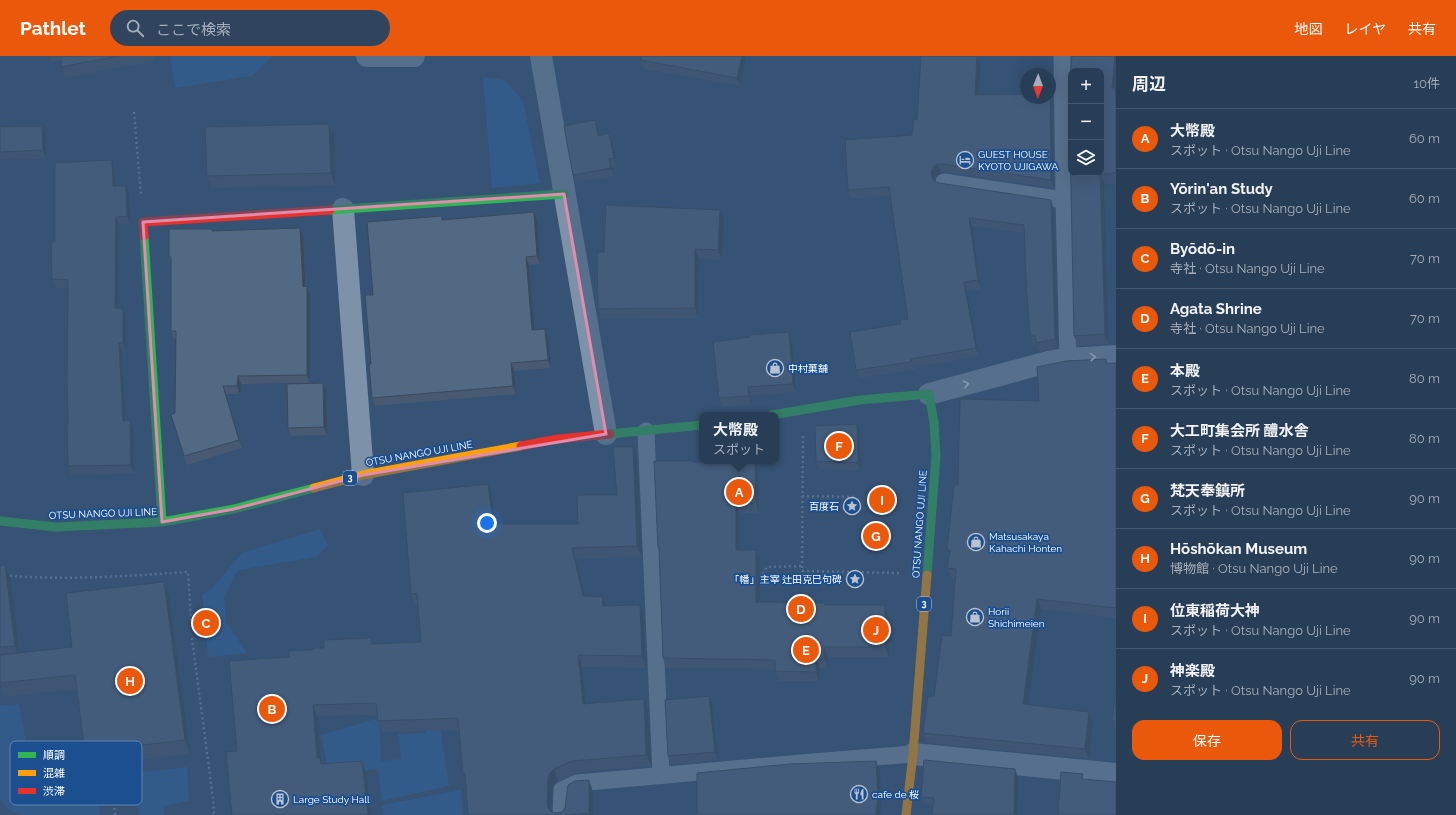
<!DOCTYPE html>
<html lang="ja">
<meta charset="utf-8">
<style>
body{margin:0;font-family:Raleway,"Noto Sans JP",sans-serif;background:#30455d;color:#f1f3f6}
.controls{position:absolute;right:12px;top:12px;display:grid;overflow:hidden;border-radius:8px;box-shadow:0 4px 16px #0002}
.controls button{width:36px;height:36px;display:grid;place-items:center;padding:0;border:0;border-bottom:1px solid #44576d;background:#283e57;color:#f1f3f6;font:20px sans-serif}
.compass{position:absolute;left:1020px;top:12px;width:36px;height:36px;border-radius:50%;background:#283e57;box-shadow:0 4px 16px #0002;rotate:181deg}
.you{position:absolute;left:487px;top:467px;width:14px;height:14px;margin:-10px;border:3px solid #fff;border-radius:50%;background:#1a73e8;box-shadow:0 0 0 6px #1a73e833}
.badge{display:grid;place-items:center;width:26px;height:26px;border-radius:50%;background:#ea580c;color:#fff;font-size:13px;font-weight:700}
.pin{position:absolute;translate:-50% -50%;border:2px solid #fff;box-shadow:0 1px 4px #0006}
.popup{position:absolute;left:699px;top:356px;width:80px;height:52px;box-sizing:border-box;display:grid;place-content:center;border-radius:8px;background:#283e57;filter:drop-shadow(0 1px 3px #0005);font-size:13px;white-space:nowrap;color:#a5aeba}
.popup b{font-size:15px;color:#f1f3f6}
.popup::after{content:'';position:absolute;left:50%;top:100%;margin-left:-8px;border:8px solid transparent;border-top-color:#283e57}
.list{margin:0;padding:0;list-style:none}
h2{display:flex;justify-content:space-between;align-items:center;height:52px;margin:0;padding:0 16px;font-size:17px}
h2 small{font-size:13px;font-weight:400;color:#a5aeba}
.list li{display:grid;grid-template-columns:26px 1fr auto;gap:12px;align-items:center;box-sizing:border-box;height:60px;padding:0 16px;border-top:1px solid #44576d}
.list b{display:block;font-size:15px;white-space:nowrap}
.list p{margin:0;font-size:13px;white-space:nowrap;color:#a5aeba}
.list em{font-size:13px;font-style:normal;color:#a5aeba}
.actions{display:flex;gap:8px;padding:12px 16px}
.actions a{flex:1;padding:9px 0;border:1px solid #ea580c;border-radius:12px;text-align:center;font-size:14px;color:#ea580c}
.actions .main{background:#ea580c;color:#fff}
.icon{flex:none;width:22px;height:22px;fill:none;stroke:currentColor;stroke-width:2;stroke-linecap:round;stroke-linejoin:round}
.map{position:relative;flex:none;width:1116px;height:759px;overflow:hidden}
header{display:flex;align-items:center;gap:24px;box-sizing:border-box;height:56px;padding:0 20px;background:#ea580c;color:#fff}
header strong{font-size:19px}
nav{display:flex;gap:22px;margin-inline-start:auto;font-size:14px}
.search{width:280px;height:36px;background:#30455d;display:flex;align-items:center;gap:10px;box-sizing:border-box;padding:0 14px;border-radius:22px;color:#a5aeba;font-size:15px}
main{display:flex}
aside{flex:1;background:#283e57}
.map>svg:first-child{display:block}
.green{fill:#2f66a5}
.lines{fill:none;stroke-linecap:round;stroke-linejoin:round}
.path{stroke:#7d92a8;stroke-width:2.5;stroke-dasharray:2 3;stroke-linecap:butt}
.lane{stroke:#7d92a8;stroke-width:17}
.street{stroke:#7d92a8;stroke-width:22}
.fast{stroke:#30b455;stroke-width:9}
.slow{stroke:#ff9f0a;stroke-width:9}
.jam{stroke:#e5322d;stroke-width:9}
.wall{fill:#475a72}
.shaded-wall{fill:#394a5c}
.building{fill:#526984;stroke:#394a5c;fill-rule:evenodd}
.oneway{stroke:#e5e9ee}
.marked{fill:none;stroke:#e08cad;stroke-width:3;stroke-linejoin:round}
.labels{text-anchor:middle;stroke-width:3.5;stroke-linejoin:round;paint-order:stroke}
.shield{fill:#1b4f8f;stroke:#bbcadd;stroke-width:1}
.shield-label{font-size:9px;font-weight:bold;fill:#fff}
.poi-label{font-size:10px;fill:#fff;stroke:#1b4f8f;text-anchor:start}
.street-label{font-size:10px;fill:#fff;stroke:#1b4f8f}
.key{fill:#1b4f8f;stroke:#5f84b1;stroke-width:1}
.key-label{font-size:11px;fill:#fff}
</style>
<header>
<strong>Pathlet</strong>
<div class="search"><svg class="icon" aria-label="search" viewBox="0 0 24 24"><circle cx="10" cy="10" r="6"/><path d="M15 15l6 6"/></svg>ここで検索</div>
<nav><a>地図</a><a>レイヤ</a><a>共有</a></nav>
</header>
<main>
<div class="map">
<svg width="1116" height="759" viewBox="0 0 1116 759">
<rect width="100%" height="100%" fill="#365274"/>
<path class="green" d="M170,0H273L252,20L175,32Z
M483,21L505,24L523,45L540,127L492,132Z
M320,473L328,489L316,501L238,514L224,541L226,566L247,597L208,601L202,538L211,534L242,497Z
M19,648L26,686L49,715L96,716L100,759H22L10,755L0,743V649Z
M425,650L437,652L449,730L382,745L378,713L329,717L321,679L379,662L381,705L401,703L398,678L426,677Z
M187,711L189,745L164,750V759H139L134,717Z
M461,734L463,759H383L382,749Z"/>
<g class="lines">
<path class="path" d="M134,56L141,139
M803,380L802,515L900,517
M802,440L855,441
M0,519C63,525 124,520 188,516L191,565
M760,522L767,511L802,510
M192,582L213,743L214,759
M110,707L115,759"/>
<path class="lane" d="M1062,0L1064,144L1068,303
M944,126L1064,144
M646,375L661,719
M561,759L562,734L577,727L812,706L913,698"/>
<path class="street" d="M367,0H414
M541,0L606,378
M343,153L363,419
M929,338L1048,306L1068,303L1116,300
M913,698L1116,718"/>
<path class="fast" d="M330,154L564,138
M144,180L162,466
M772,359L860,344L929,338L934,367L936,400L927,519
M610,378L702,369
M0,465L56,471L162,466L234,453L314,432"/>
<path class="slow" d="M314,432L363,419L521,390
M906,759L913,698L927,519"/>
<path class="jam" d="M144,180L143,166L330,154
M521,390L558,383L610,378"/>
</g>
<path class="wall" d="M49,0H154L155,5L65,22L61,11V4L51,7Z
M746,0L740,30L644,13L641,4Z
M921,0H978L981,8L979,39L1050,42V39L1053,46L1054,132L945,116L941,117L936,120L934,125L939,127L1054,153L1058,292L1039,296L1036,289H1033L1030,280L1024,177L972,170L981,233L967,235L979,300L914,312V314L859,322L856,314L901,268L908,263L891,140L851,143L848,134L912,79L917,64Z
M1116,0V127L1104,128L1109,288L1078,290L1074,280Z
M42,70L45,78L46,103L0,104V71Z
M598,73L600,79L609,77L612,85L617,111L612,112L614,120L576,127L573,119Z
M334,80L335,129L211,132L207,120Z
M114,112L115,130L129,138L130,168L119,169L118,252L126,260V296H122L126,365L133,374L134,417L71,419L68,410V232H55L52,223L55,186Z
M720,154L724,164L722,204L699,203L698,262L601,263L598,253Z
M534,156L537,164L540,208L529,209L534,274L545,273L548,281L551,312L514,315L516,338L375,350L372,342L371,308L373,239L443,164Z
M212,173L213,175L303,180L306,231L307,230L310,239V327L326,335L327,379L291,380L288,372L305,327L241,328L240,338H226L242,392L187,409L184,400L175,357L176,283H174L171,275V206L169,201Z
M789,276L792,284L796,336L751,340L752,348L722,351L719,342L750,281Z
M1106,303L1108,308L1116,307V562L1041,553L1028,649L1089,656L1093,666L1089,703L927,687L923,677L951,580L955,523L951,522L947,512L949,500L947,494L958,429L1039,345Z
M860,376L861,415L819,413L816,405Z
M637,402L642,501L576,503L584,540L606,550L640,549L644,561L646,612L582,611L586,648L648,654L651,710L576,717L558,725L554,728L552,734L551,756L557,757L562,756L565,752L589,724L593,736V759H468L466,725L463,717L459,674L382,676L378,665L377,659L317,660L321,703L323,708L362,705L366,716L237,695L289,601L324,592L371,582L373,588L421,586L418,549H415L411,538L488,428L492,439L496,468H578L617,439Z
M692,405L693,406L755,405L758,415L759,457H739L740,494L759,503L760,546L825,549H885L888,559L889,601H828L827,612H820L819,625H779L775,613L666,612L663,602L659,494L658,491Z
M5,509L11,524L19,597L72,591L169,540L190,698L90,710L85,696L77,633L4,641L0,628V510Z
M712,648L718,704L671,709L668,700Z
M1112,665H1116V675Z
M1018,721L1017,759H932L933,749L924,748L921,741Z"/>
<path class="shaded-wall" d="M742,0H746L740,30L737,22Z
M977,0L981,8L978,48L975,39Z
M1115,0H1116V51L1112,32Z
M1050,39L1053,46L1054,132L1051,124Z
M595,64L598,73L601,88L598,80Z
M329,68L334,80L335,129L331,117Z
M42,70L45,78L46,103L43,94Z
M609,77L612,85L617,111L614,102Z
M609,103L612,112L614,120L611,112Z
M112,104L114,112L116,138L113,130Z
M938,108L941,117L936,120L934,125L932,121L931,116L933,111Z
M1100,118L1104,128L1109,288L1105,278Z
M126,130L129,138L130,168L127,160Z
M1051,144L1054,153L1058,292L1055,283Z
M720,154L724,164L722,204L718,194Z
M534,156L537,164L540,208L537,200Z
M116,161L119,169L118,260L115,252Z
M969,162L972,170L981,233L978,224Z
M300,172L303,180L306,239L303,231Z
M695,193L699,203L698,262L695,252Z
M526,201L529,209L535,282L532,274Z
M964,226L967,235L979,300L976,292Z
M307,230L310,239V327L307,319Z
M123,252L126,260V296L123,287Z
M545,273L548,281L551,312L548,304Z
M789,276L792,284L796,336L793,328Z
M119,287L122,296L126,374L123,365Z
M511,307L514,315L516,338L513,330Z
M238,320L241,328L240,338L237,330Z
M323,327L326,335L327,379L324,371Z
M223,330L226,338L242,392L239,384Z
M748,331L751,340L752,348L749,340Z
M130,365L133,374L134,417L131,409Z
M857,368L860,376L861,415L858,407Z
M633,391L637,402L642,501L637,490Z
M755,405L758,415L759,457L756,447Z
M488,428L492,439L497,480L493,468Z
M736,447L739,457L740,503L736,494Z
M572,492L576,503L587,551L583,540Z
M756,494L759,503L760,556L756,546Z
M5,509L11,524L20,604L15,590Z
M164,526L169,540L190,698L185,684Z
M603,541L607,553L602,550Z
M1037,543L1041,553L1027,659L1023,648Z
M640,549L644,561L646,612L642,600Z
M885,549L888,559L889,601L885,591Z
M824,591L828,601L827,612L824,603Z
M578,599L582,611L587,660L583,648Z
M816,603L820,612L819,625L816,616Z
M709,640L712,648L718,704L715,696Z
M644,643L648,654L651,710L646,699Z
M313,649L317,660L321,703L324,713L325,720L317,702Z
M1089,656L1093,666L1089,703L1085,693Z
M362,705L366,716L371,759H368Z
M876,705L880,715L881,749L880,759H876Z
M554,713L558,725L554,728L552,734L551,759L548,752L547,747L548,722L550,717Z
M1015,713L1018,721L1017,759H1014Z
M589,724L593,736V759H590L589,757Z"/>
<path class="building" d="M61,0H119L61,11Z
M641,0H742L737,22L641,4Z
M921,0H977L975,39L1026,38V42H1050L1051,124L942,108H938L933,111L931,116L932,121L934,125L939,127L1051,144L1055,283L1036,287L1035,280H1030L1026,222L1024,169L969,162L978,224L964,226L976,292L911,303V306L856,314L850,276L901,268L900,264L908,263L889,131L848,134L845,84L912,79L914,63L917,64Z
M1072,0H1115L1112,32H1115L1116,50V117L1100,118L1105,278L1074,280L1069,36ZM1071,15H1101V117H1071Z
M595,64L598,80L609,77L614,102L609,103L611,112L573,119L564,70Z
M329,68L331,117L207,120L205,71Z
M42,70L43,94L0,96V71Z
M112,104L113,130H126L127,160L116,161L115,252H123V287H119L123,365H130L131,409L68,410L67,367H68L67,325L68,224L52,223L51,186H55V107Z
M606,149L720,154L718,194L695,193V252L598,253L597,196H604Z
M534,156L537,200L526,201L532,274L545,273L548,304L511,307L513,330L372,342L369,308H371L365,239H373L367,166L442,160V164Z
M300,172L303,231L307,230V319L238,320L237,330H223L239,384L184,400L171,359L175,357L176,275H171V201H169V173H212V175Z
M789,276L793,328L748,331L749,340L719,342L713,286L750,281V279Z
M1106,303V308L1116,307V552L1037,543L1023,648L1089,656L1085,693L923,677L928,640H934L942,579L951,580L956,513L947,512L950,494H947L954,429H958L960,343L1039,345L1037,311L1066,305Z
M323,327L324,371L288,372L287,328Z
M857,368L858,407L816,405L815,370Z
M613,391H633L637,490L572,492L583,540L603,541L602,550L640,549L642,600L578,599L583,648L644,643L646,699L572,705L554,713L550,717L548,722L547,747L548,752L551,756L557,757L562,756L565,752L568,729L575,725L589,724V757L564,759H468L465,717H463L458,662L378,665L376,647L313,649L317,702L320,701L321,708L362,705L368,759H232L226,696L237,695L229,605L289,601V595L313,594V592H324V584L371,582V588L421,586L417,537L411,538L403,437L488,428L493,468H578L577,439H617Z
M654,405H692V406L755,405L756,447H736V494H756V546L824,547L825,549H885V591H824V603H816V616L775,615V604L663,602L659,491H658Z
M5,509L15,590L0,591V510Z
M164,526L185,684L85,696L75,619L0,627V599L72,591L66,537Z
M1116,632V665H1112Z
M709,640L715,696L668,700L665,644Z
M924,704L1015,713L1014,759H932L934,742L921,741Z
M876,705L878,740L876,759H697V717L790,708Z
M1061,716L1083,718L1082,723L1116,726V759H1058Z"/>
<defs><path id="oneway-chevron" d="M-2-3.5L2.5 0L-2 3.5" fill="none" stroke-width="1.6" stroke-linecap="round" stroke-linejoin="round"/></defs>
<g class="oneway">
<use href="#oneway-chevron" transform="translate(1093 301) rotate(-3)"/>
<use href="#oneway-chevron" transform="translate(966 328) rotate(-14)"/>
</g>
<path d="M0 0H1116V759H0ZM564,138L606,378L363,419L234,453L162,466L143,166Z" fill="#365274" fill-opacity=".55" fill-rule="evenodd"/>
<path class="marked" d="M564,138L606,378L363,419L234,453L162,466L143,166Z"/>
<defs>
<g id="hotel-ring" transform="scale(0.9)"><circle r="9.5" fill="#1b4f8f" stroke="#b9c2ce" stroke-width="1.5"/><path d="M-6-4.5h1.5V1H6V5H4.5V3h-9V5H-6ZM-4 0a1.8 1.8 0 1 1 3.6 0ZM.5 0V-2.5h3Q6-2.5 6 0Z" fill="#b9c2ce"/></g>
<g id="shop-ring" transform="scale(0.9)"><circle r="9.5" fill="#1b4f8f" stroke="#b9c2ce" stroke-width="1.5"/><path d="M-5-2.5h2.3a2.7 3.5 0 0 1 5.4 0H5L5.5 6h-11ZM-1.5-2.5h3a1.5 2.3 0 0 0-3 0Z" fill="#b9c2ce"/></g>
<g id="sight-ring" transform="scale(0.9)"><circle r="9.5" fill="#1b4f8f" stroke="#b9c2ce" stroke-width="1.5"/><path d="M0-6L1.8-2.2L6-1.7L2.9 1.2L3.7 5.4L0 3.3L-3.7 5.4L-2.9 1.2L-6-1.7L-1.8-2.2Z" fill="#b9c2ce"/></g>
<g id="restaurant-ring" transform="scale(0.9)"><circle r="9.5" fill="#1b4f8f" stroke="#b9c2ce" stroke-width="1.5"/><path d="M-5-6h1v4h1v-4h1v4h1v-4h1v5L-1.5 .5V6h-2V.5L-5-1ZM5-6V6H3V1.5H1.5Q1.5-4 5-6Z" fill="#b9c2ce"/></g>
<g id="building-ring" transform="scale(0.9)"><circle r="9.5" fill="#1b4f8f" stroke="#b9c2ce" stroke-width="1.5"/><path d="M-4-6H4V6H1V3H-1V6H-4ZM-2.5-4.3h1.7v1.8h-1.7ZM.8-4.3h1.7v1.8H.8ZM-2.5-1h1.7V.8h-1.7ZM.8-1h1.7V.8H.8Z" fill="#b9c2ce"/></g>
</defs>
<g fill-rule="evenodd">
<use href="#hotel-ring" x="965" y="104"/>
<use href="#shop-ring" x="775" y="312"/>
<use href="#sight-ring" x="852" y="450"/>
<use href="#shop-ring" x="976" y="486"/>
<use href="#sight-ring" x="855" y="523"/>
<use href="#shop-ring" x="975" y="561"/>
<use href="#restaurant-ring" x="859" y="738"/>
<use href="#building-ring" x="280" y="743"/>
</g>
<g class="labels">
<g class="shield">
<rect x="343" y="415" width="14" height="14" rx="3"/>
<rect x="917" y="541" width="14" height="14" rx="3"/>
</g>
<g class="shield-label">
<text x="350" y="425">3</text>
<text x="924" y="551">3</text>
</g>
<g class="poi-label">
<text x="978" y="102">GUEST HOUSE<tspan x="978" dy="12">KYOTO UJIGAWA</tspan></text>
<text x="788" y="316">中村菓舗</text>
<text x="839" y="454" text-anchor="end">百度石</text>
<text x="989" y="484">Matsusakaya<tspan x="989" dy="12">Kahachi Honten</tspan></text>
<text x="842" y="527" text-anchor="end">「幡」主宰 辻田克巳句碑</text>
<text x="988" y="559">Horii<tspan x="988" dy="12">Shichimeien</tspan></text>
<text x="872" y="742">cafe de 桜</text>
<text x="293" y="747">Large Study Hall</text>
</g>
<g class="street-label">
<text transform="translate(419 397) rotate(-10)" y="4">OTSU NANGO UJI LINE</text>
<text transform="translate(103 457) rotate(-2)" y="4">OTSU NANGO UJI LINE</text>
<text transform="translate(919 468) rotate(-86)" y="4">OTSU NANGO UJI LINE</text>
</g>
</g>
<rect x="10" y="685" width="132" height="64" rx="6" class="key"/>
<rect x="18" y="696" width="18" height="6" fill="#30b455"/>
<rect x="18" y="714" width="18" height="6" fill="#ff9f0a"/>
<rect x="18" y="732" width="18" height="6" fill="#e5322d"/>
<g class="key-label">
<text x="43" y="703">順調</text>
<text x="43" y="721">混雑</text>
<text x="43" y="739">渋滞</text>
</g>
</svg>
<div class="controls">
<button>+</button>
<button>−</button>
<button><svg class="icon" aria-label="layers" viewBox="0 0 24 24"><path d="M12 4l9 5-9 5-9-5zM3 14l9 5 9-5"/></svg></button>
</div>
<svg class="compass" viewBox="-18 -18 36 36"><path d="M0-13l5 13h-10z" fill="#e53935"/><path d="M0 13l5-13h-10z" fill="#a5aeba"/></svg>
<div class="you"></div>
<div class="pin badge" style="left:739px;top:436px">A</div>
<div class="popup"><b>大幣殿</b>スポット</div>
<div class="pin badge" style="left:272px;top:653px">B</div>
<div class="pin badge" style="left:206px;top:567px">C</div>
<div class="pin badge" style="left:801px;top:553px">D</div>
<div class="pin badge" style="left:806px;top:594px">E</div>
<div class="pin badge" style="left:839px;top:390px">F</div>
<div class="pin badge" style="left:876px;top:480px">G</div>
<div class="pin badge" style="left:130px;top:625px">H</div>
<div class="pin badge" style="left:882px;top:444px">I</div>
<div class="pin badge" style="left:876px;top:574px">J</div>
</div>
<aside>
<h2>周辺<small>10件</small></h2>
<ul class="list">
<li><span class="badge">A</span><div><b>大幣殿</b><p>スポット · Otsu Nango Uji Line</p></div><em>60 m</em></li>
<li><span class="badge">B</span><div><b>Yōrin'an Study</b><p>スポット · Otsu Nango Uji Line</p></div><em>60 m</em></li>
<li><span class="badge">C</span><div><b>Byōdō-in</b><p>寺社 · Otsu Nango Uji Line</p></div><em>70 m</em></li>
<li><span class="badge">D</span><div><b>Agata Shrine</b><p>寺社 · Otsu Nango Uji Line</p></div><em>70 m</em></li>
<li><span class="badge">E</span><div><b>本殿</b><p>スポット · Otsu Nango Uji Line</p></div><em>80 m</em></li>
<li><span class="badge">F</span><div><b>大工町集会所 醴水舎</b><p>スポット · Otsu Nango Uji Line</p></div><em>80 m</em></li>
<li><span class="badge">G</span><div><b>梵天奉鎮所</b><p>スポット · Otsu Nango Uji Line</p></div><em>90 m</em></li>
<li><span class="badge">H</span><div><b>Hōshōkan Museum</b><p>博物館 · Otsu Nango Uji Line</p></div><em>90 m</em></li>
<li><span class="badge">I</span><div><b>位東稲荷大神</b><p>スポット · Otsu Nango Uji Line</p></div><em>90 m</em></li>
<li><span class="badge">J</span><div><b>神楽殿</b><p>スポット · Otsu Nango Uji Line</p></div><em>90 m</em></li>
</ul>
<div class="actions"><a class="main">保存</a><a>共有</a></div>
</aside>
</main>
